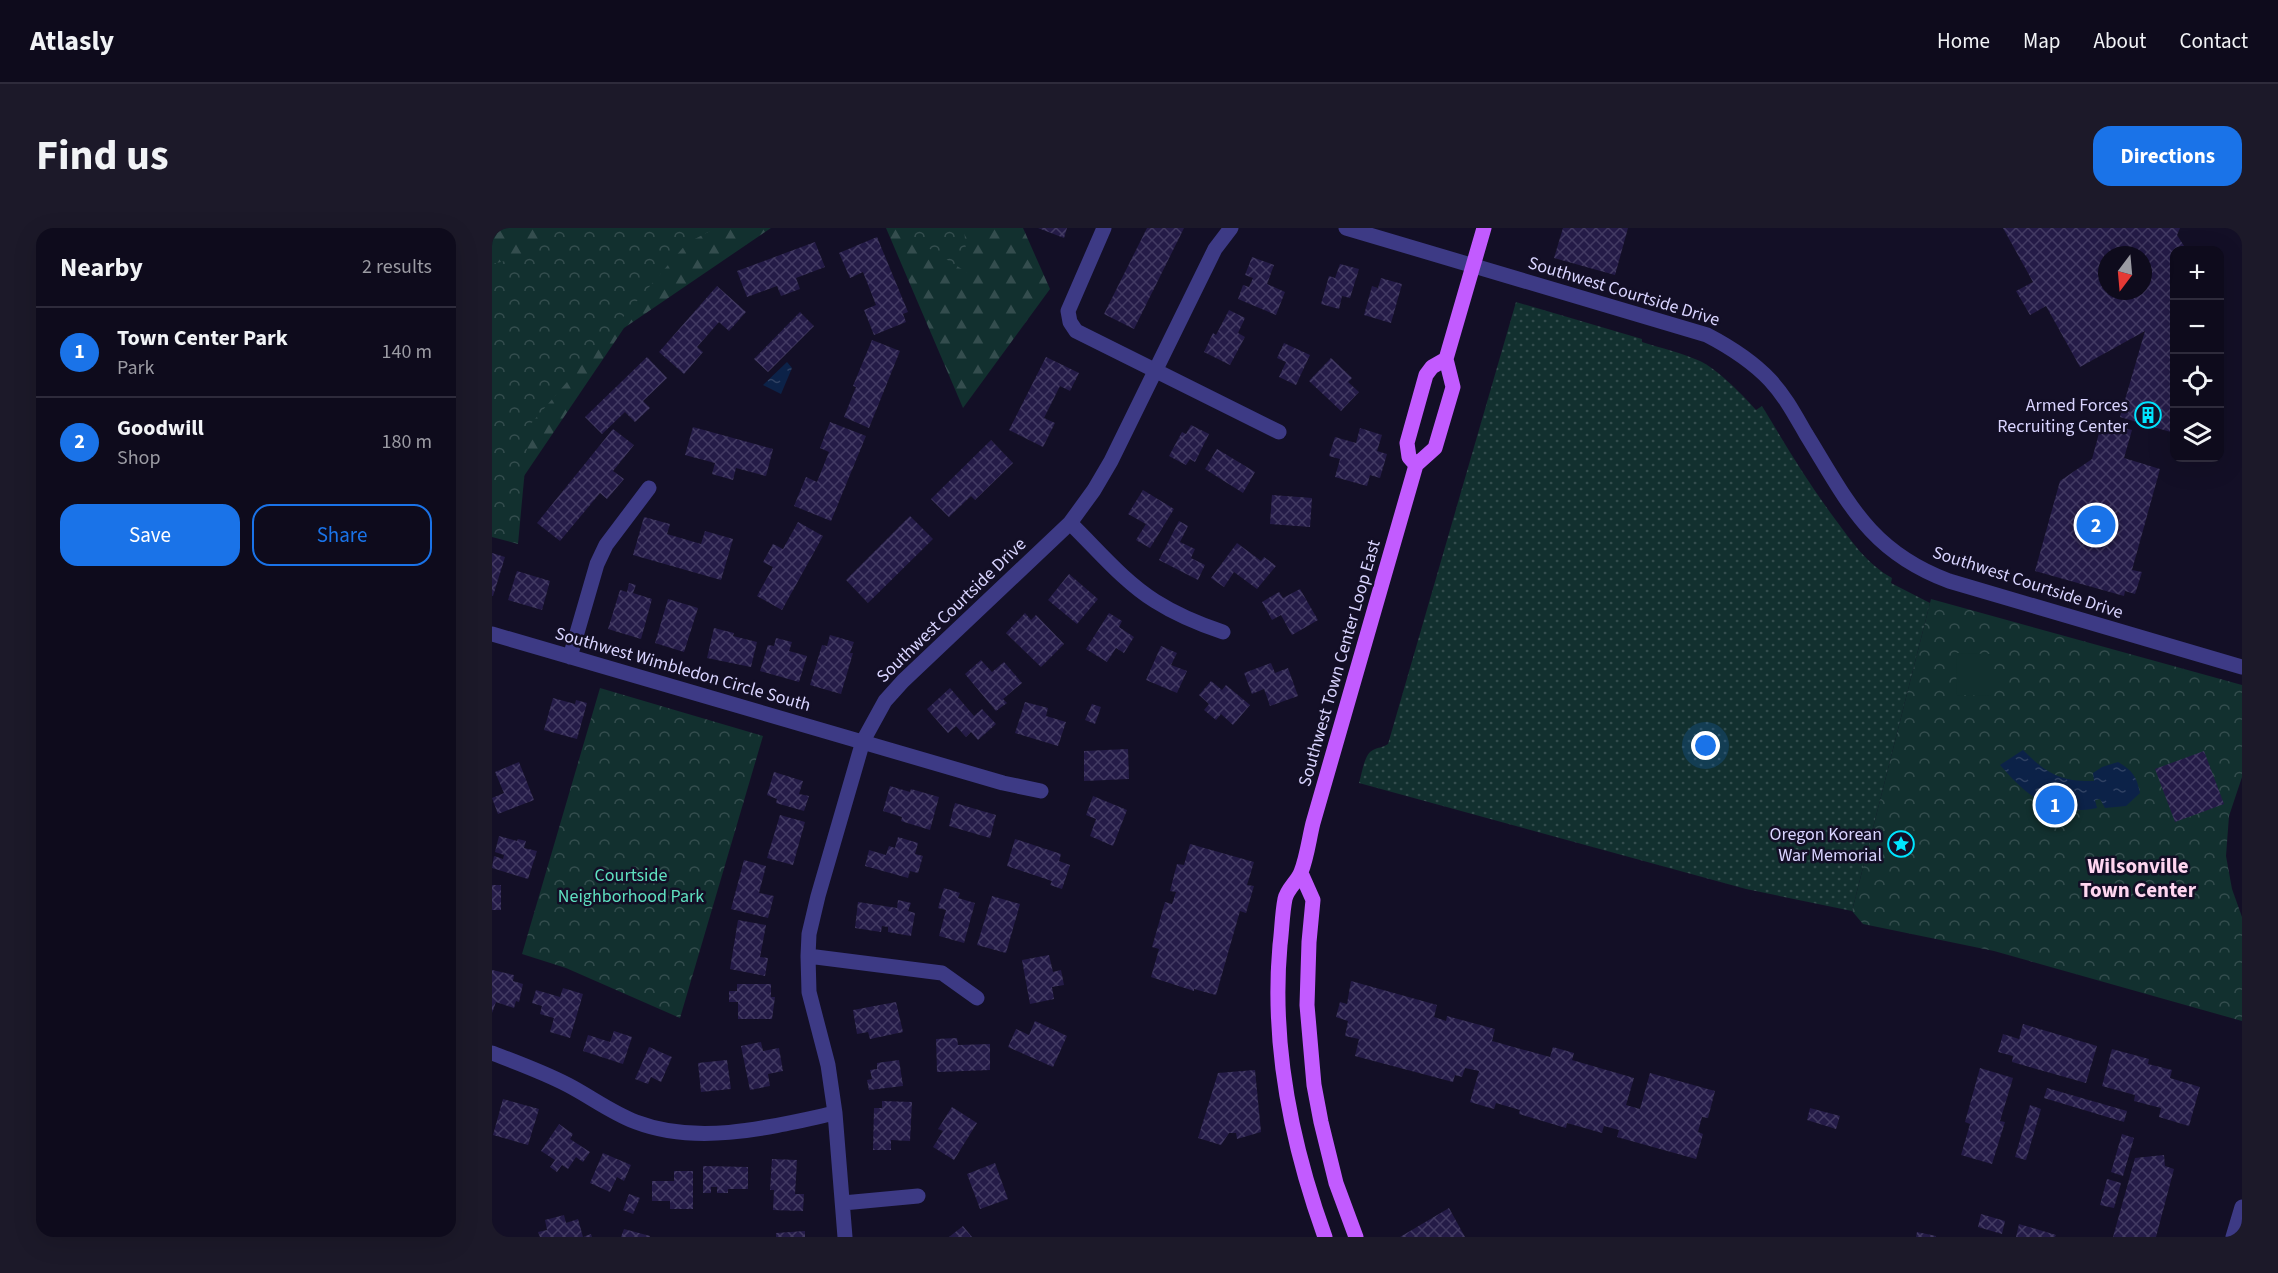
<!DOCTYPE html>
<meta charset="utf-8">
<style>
body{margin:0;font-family:"Source Sans 3",sans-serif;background:#1c1929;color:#f1f3f6}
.controls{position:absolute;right:18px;top:18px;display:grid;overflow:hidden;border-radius:12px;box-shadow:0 6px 24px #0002}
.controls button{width:54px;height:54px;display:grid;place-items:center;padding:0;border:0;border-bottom:2px solid #2e2b3b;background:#0e0b1c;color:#f1f3f6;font:30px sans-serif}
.compass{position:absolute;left:1606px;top:18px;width:54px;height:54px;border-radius:50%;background:#0e0b1c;box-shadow:0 6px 24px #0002;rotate:196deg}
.you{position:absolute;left:1214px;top:518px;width:21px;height:21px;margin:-15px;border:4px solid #fff;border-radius:50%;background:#1a73e8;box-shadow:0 0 0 9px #1a73e833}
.badge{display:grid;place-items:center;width:39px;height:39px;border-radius:50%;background:#1a73e8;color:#fff;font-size:20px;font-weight:700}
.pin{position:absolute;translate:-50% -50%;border:3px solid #fff;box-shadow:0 2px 6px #0006}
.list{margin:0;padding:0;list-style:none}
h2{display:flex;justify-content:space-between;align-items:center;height:78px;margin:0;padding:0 24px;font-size:26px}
h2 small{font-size:20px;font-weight:400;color:#9b9ba3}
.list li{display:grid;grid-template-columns:39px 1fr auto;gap:18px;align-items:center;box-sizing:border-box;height:90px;padding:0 24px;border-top:2px solid #2e2b3b}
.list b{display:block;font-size:22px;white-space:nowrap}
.list p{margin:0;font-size:20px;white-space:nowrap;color:#9b9ba3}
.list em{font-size:20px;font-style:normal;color:#9b9ba3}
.actions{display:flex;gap:12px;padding:18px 24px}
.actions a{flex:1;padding:14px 0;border:2px solid #1a73e8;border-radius:18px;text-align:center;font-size:21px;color:#1a73e8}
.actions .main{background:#1a73e8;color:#fff}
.icon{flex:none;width:33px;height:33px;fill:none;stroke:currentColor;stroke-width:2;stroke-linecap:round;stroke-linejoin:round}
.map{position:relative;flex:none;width:1750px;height:1009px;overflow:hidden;border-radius:18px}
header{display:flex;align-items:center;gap:36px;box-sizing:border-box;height:84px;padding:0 30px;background:#0e0b1c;border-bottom:2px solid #2e2b3b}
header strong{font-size:28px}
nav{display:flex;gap:33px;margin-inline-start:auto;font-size:21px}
.intro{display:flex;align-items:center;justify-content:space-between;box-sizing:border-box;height:144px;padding:0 36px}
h1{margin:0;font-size:42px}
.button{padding:15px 27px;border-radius:18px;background:#1a73e8;color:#fff;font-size:21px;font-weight:700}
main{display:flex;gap:36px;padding:0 36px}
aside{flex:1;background:#0e0b1c;border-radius:18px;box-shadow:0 6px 24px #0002}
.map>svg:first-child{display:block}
.grass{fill:url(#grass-dots)}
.forest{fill:url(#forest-firs)}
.park{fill:url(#park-crowns)}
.pitch{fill:#12302f}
.water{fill:url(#water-ripples)}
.building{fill:url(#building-cross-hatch);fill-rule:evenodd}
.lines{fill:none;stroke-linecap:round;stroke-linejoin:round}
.minor{stroke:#3d3a85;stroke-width:15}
.major{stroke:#c25bff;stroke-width:15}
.labels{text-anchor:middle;stroke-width:5;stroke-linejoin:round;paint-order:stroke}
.street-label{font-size:18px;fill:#d9d4ff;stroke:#130f26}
.poi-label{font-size:18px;fill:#d9d4ff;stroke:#130f26;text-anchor:end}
.park-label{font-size:18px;fill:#5fe0c0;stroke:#130f26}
.quarter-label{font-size:21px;font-weight:bold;fill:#ffd6f0;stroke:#130f26}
</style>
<header>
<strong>Atlasly</strong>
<nav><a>Home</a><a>Map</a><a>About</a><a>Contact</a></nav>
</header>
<div class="intro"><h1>Find us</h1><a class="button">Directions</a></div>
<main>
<aside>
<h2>Nearby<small>2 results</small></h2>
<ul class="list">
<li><span class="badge">1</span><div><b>Town Center Park</b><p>Park</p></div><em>140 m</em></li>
<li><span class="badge">2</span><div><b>Goodwill</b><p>Shop</p></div><em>180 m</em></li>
</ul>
<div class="actions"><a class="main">Save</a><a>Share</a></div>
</aside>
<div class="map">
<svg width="1750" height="1009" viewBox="0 0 1750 1009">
<defs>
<pattern id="grass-dots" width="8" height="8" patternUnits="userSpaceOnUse" patternTransform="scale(1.5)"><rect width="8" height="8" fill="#12302f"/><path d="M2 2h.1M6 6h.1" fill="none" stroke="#344d4e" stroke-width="1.8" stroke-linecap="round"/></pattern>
<pattern id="forest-firs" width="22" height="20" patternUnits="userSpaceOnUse" patternTransform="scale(1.5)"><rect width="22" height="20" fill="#12302f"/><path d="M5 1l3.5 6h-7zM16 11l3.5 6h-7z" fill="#344d4e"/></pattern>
<pattern id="park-crowns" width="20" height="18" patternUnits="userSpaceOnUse" patternTransform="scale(1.5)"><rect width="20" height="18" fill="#12302f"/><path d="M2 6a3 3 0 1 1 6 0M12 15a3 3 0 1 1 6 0" fill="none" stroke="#344d4e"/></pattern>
<pattern id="water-ripples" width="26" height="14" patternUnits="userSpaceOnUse" patternTransform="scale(1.5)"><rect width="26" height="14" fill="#0c2248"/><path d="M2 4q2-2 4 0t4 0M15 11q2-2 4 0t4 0" fill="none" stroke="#2f4163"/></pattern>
<pattern id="building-cross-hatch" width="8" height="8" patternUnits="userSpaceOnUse" patternTransform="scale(1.5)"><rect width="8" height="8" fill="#241b47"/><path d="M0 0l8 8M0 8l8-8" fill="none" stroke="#433b63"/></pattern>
</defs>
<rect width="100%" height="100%" fill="#130f26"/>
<path class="grass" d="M1024,74L1150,111V114C1169,120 1190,125 1208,133C1225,141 1252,168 1264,182L1270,178C1293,216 1316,255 1343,291C1360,314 1375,336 1400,350L1399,355L1438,375L1360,683L1254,661L867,555C870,546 872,526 881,522C887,519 890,520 896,516Z"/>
<path class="forest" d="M0,0H279L132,100L7,285L0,288Z
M394,0H531L558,61L471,180Z"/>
<path class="park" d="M55,0H224L195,15L37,198L26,316L0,309V36L13,33L29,37Z
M405,0H472L476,45Z
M1439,371L1750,457V549L1737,588L1734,628L1740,661L1750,689V793L1502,723L1371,696L1360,683Z
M108,460L271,508L188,790L74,740L30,726Z"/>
<path class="pitch" d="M1465,425L1499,426V468L1464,467Z"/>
<path class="water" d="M295,134L300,140L289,166L271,157Z
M1531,522C1554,545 1568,554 1602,553L1601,545L1610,539L1626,534C1640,542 1645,549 1648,565L1634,578L1613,580L1608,571L1603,572L1605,580C1559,589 1536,569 1508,537Z"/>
<path class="building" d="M546,0H575L572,10Z
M655,0H692L642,101L612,86Z
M1071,0H1136L1123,47L1062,30Z
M1511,0H1688L1685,7L1694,21L1697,19L1707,22H1682V205L1628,189L1653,103L1588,139L1554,78L1538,87L1524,63L1541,54ZM1615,27H1651V63H1615Z
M385,9L416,84L411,86L414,94L382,107L372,82L384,77L371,44L358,50L347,25Z
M323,14L333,39L304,50L308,61L289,68L285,58L255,69L245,43Z
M760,29L782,37L775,56L793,64L784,87L746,71L751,57L757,59L761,50L753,47Z
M848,36L867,41L858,70L850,68L847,81L829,76L837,48L843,50Z
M889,50L910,56L899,95L872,87L880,58L886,60Z
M225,58L254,84L237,103L227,94L205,119L211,124L192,146L167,124Z
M737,82L753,90L746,105L753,109L738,137L712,124L721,105L724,107Z
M308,84L322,98L276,144L262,131Z
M380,112L408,123L377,200L352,189L364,159L361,158Z
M792,115L818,127L804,157L787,149L794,134L785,130Z
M155,129L175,150L151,173L158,180L143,194L133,184L110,206L93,189Z
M554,129L587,145L578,163L568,158L552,190L563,195L551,219L517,202Z
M839,130L860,150L856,154L867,164L849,183L817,153Z
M338,194L374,208L339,293L302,278L314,249L325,254L337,224L328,220Z
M1610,194L1640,202L1632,230L1668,241L1640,342L1650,344L1643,366L1633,363L1632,368L1543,343L1568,253L1600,231Z
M699,197L717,206L703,234L698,231L694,237L677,228L690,204L694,206Z
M201,199L281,221L274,248L244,240L241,252L220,246L223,235L193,227Z
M868,200L890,207L885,223L895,226L888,250L878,247L875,258L843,249L848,231L837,228L843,209L864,215Z
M121,201L142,217L121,243L132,251L115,271L108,265L68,313L45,295Z
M499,212L521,235L483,272L479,268L457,289L439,271Z
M725,221L763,244L751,265L713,241Z
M651,262L682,281L658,320L644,312L654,296L636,286Z
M780,267L820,270L818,299L778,296Z
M418,288L441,311L376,375L354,352Z
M152,289L178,296L175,306L209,316L213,303L241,311L229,352L141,327Z
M687,293L696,298L688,314L703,321L699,330L713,337L706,352L667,332Z
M306,294L331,308L290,382L265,368L281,339L271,334L281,316L291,321Z
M745,315L769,333L772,329L784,338L765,361L742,344L732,359L719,350Z
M0,325L13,329L1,368H0Z
M25,343L58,353L50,382L16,372Z
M577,346L606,371L585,396L556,372Z
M137,355L144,357L141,365L160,371L149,411L116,401L128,362L135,364Z
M808,361L826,392L800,407L789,387L780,392L770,374L787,364L791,370Z
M176,371L206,380L192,424L163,415Z
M533,385L539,392L544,387L572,416L549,439L514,405Z
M617,385L630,393L627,399L642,409L632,425L624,420L615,434L594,421Z
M222,400L242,405L241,408L265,414L259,439L215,430Z
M338,407L362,414L358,425H361L349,466L318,457L330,417L335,418Z
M284,410L300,414L297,423L315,428L307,454L268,443L276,417L282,418Z
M669,418L685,425L679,437L695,443L685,465L654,452Z
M489,432L500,444L512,434L530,455L511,471L515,475L504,483L473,446Z
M779,435L783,445L796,440L806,468L778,478L772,461L760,466L752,445Z
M719,453L730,462L734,457L758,477L741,497L729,486L724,492L712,482L717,476L707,467Z
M458,460L482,488L490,481L504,496L486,512L479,504L474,509L464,498L456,505L435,481Z
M61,470L83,476L84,472L95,475L85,511L52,502Z
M533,474L556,480L554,488L574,494L566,518L523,505Z
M600,476L609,479L603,496L593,492Z
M636,521L637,551L592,553V523Z
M1712,523L1732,576L1683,594L1663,541Z
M27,534L42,572L6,586L0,570L12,565L3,544Z
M282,544L311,553L307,566L317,568L312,583L284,575L285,571L275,567Z
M398,558L418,564L419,561L447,569L438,602L409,593L410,589L391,583Z
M601,568L635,582L621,618L598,608L604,591L594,587Z
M463,575L504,587L498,610L457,598Z
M288,587L313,594L301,637L275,630Z
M7,608L25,613L26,611L34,613L32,620L45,623L36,651L0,640L2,628L11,631L12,627L3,624Z
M406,609L426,615L423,626L431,628L426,645L418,643L416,650L373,638L377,622L394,627L397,618L403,620Z
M523,611L569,626L567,633L578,637L570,661L558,657L560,653L515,638Z
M698,616L762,634L755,657L762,658L754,685L748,683L724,767L702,761V763L659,749L667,721L660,719L673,674L680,676L684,664L678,663L685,636L692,637Z
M252,632L274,638L267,665L282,668L276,690L239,681Z
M0,657H9V682H0Z
M452,660L468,665L466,670L483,675L472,715L447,708L454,682L446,680Z
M500,668L528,676L514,725L485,717Z
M406,672L419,675L416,683L423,685L419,708L396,704V699L390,698L389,704L363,700L366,674L405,680Z
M246,692L274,697L268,729L276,730L273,748L238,741Z
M557,727L561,744L569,742L572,757L560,759L562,771L538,776L530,732Z
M0,742L22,747L21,753L31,756L27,774L24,773L22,780L4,774L0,785Z
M859,753L945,777L942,789L954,793L955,788L1003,801L1000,813L1058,829L1061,819L1082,825L1080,832L1142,850L1134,877L1148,881L1158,845L1223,863L1216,890L1210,889L1206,904L1211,906L1204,931L1125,909L1127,902L1112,898L1110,905L1075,895L1074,900L1027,886L1028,882L1004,875L1002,881L978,874L987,843L973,840L970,849L963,847L961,854L863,828L867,811L853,808L856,793L844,789L848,774L855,776Z
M245,756H279V769H283L280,791H246V774H237V763H245Z
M71,760L91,766L78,810L58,804L62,790L48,786L50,778L40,775L44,762L68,769Z
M404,774L411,804L378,811L376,804L365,806L361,782Z
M543,793L575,808L561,839L516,819L524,801L537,807Z
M1531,796L1605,818L1594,855L1520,834L1521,828L1506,824L1511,806L1527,811Z
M122,803L140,809L131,836L91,823L96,807L118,814Z
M465,810L466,817L498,816V842L445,844L444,811Z
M269,814L271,823L287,820L291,843L276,846L278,858L258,862L249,818Z
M157,819L180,829L169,854L159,849L156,856L143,851Z
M1620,821L1657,831L1656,836L1680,842L1678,850L1708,859L1697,898L1667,889L1669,880L1642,873L1643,867L1610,858Z
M235,832L239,861L209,864L206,835Z
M407,832L411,858L377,862L375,852L380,851L378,842L385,841V835Z
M1488,840L1521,850L1508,893L1513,894L1500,936L1469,927L1478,896L1473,894Z
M763,842L769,904L745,911L744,905H737L729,917L706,910L726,845Z
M1555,860L1635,883L1632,894L1552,870Z
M11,871L47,881L36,917L1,907Z
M390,873L420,874L418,913L399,912V922H381L382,880H390Z
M1538,877L1549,881L1534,932L1523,929Z
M460,879L485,895L462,932L441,919L451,903L446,901Z
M1318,880L1348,888L1344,901L1315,892Z
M67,896L81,906L78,911L98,924L91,934L84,929L76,941L70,937L65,944L58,939L63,932L49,923Z
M1630,906L1642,910L1631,948L1619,944Z
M111,925L139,937L132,953L125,949L118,964L98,955Z
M1672,927L1673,938L1682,941L1664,1009H1621L1643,930Z
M280,931L305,932L303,966H312L311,983L281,982L282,962H278Z
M503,935L516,971L488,981L475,946Z
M211,938L256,939V961H236V965H225V959H219V965H211Z
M182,943H201V981H178V973H160V953H182Z
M1615,951L1629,955L1622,980L1608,977Z
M137,966L148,970L141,986L131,982Z
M957,980L973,1009H908Z
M1489,986L1513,993L1510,1006L1486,999Z
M72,987L74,995L86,991L91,1009L99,1006L100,1009H48L46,1004L55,1002L53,992Z
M1527,996L1564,1007L1563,1009H1524Z
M471,998L480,1009H457Z
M132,1001L158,1008V1009H129Z
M313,1003V1009H284V1005Z
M1425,1004L1444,1008V1009H1424Z"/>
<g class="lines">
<path class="minor" d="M612,0L576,83L578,94L584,103L787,204
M854,0L1215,107C1238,119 1260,133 1278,152C1293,168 1303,187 1314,206C1356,274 1377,323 1457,353L1750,439
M578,295C605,321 631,353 663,373C685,387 707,396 731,404
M0,406L511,555L549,563
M78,429L105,336L114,317L157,260
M316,728L450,745L485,770
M0,825C26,835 51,844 76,857C99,869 120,885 144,894C207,918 280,899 343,885
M351,975L426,968
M353,1009L343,885L336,837L317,764L316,728L317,706L326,668L371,513L393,473L411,453L578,295L602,262L619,233L723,21L739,0
M1741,1009L1750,979"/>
<path class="major" d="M924,237L917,229L915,215L934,147L940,139L954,131
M809,645L821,672L817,714L815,777L822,857L829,894L844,955L864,1009
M833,1009C799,915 779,817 788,717C790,702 790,686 793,671C795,661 805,654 809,644C815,629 817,611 821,595L924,237L943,220L961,159L954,131L992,0"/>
</g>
<defs>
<g id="building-ring" transform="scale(1.35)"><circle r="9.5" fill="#130f26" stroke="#00e5ff" stroke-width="1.5"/><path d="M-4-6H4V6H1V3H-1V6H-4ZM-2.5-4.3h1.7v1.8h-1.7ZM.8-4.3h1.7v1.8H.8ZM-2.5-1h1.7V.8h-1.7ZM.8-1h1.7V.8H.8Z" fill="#00e5ff"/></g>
<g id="sight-ring" transform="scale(1.35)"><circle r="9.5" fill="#130f26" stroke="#00e5ff" stroke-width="1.5"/><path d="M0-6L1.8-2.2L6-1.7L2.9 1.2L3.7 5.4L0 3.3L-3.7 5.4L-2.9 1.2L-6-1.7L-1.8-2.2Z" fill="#00e5ff"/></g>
</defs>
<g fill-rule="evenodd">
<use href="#building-ring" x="1656" y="187"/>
<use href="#sight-ring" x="1409" y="616"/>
</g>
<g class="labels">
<g class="street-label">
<text transform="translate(1132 63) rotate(17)" y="6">Southwest Courtside Drive</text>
<text transform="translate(1536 354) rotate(18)" y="6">Southwest Courtside Drive</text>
<text transform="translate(459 382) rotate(-44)" y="6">Southwest Courtside Drive</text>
<text transform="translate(847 435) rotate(-74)" y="6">Southwest Town Center Loop East</text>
<text transform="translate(191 441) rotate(16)" y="6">Southwest Wimbledon Circle South</text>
</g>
<g class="poi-label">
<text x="1636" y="183">Armed Forces<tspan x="1636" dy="21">Recruiting Center</tspan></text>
<text x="1390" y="612">Oregon Korean<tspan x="1390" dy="21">War Memorial</tspan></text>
</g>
<g class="park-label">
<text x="139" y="653">Courtside<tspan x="139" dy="21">Neighborhood Park</tspan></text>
</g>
<g class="quarter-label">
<text x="1646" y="645">Wilsonville<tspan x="1646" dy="24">Town Center</tspan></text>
</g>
</g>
</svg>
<div class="controls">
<button>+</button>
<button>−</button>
<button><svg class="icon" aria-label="locate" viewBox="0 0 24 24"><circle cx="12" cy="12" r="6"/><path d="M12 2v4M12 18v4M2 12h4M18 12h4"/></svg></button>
<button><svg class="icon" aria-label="layers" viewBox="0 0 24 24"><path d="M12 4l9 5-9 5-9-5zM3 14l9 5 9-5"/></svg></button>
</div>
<svg class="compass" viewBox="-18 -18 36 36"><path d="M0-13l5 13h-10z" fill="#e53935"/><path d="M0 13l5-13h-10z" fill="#9b9ba3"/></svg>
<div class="you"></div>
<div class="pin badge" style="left:1563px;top:577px">1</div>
<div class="pin badge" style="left:1604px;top:297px">2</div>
</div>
</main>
